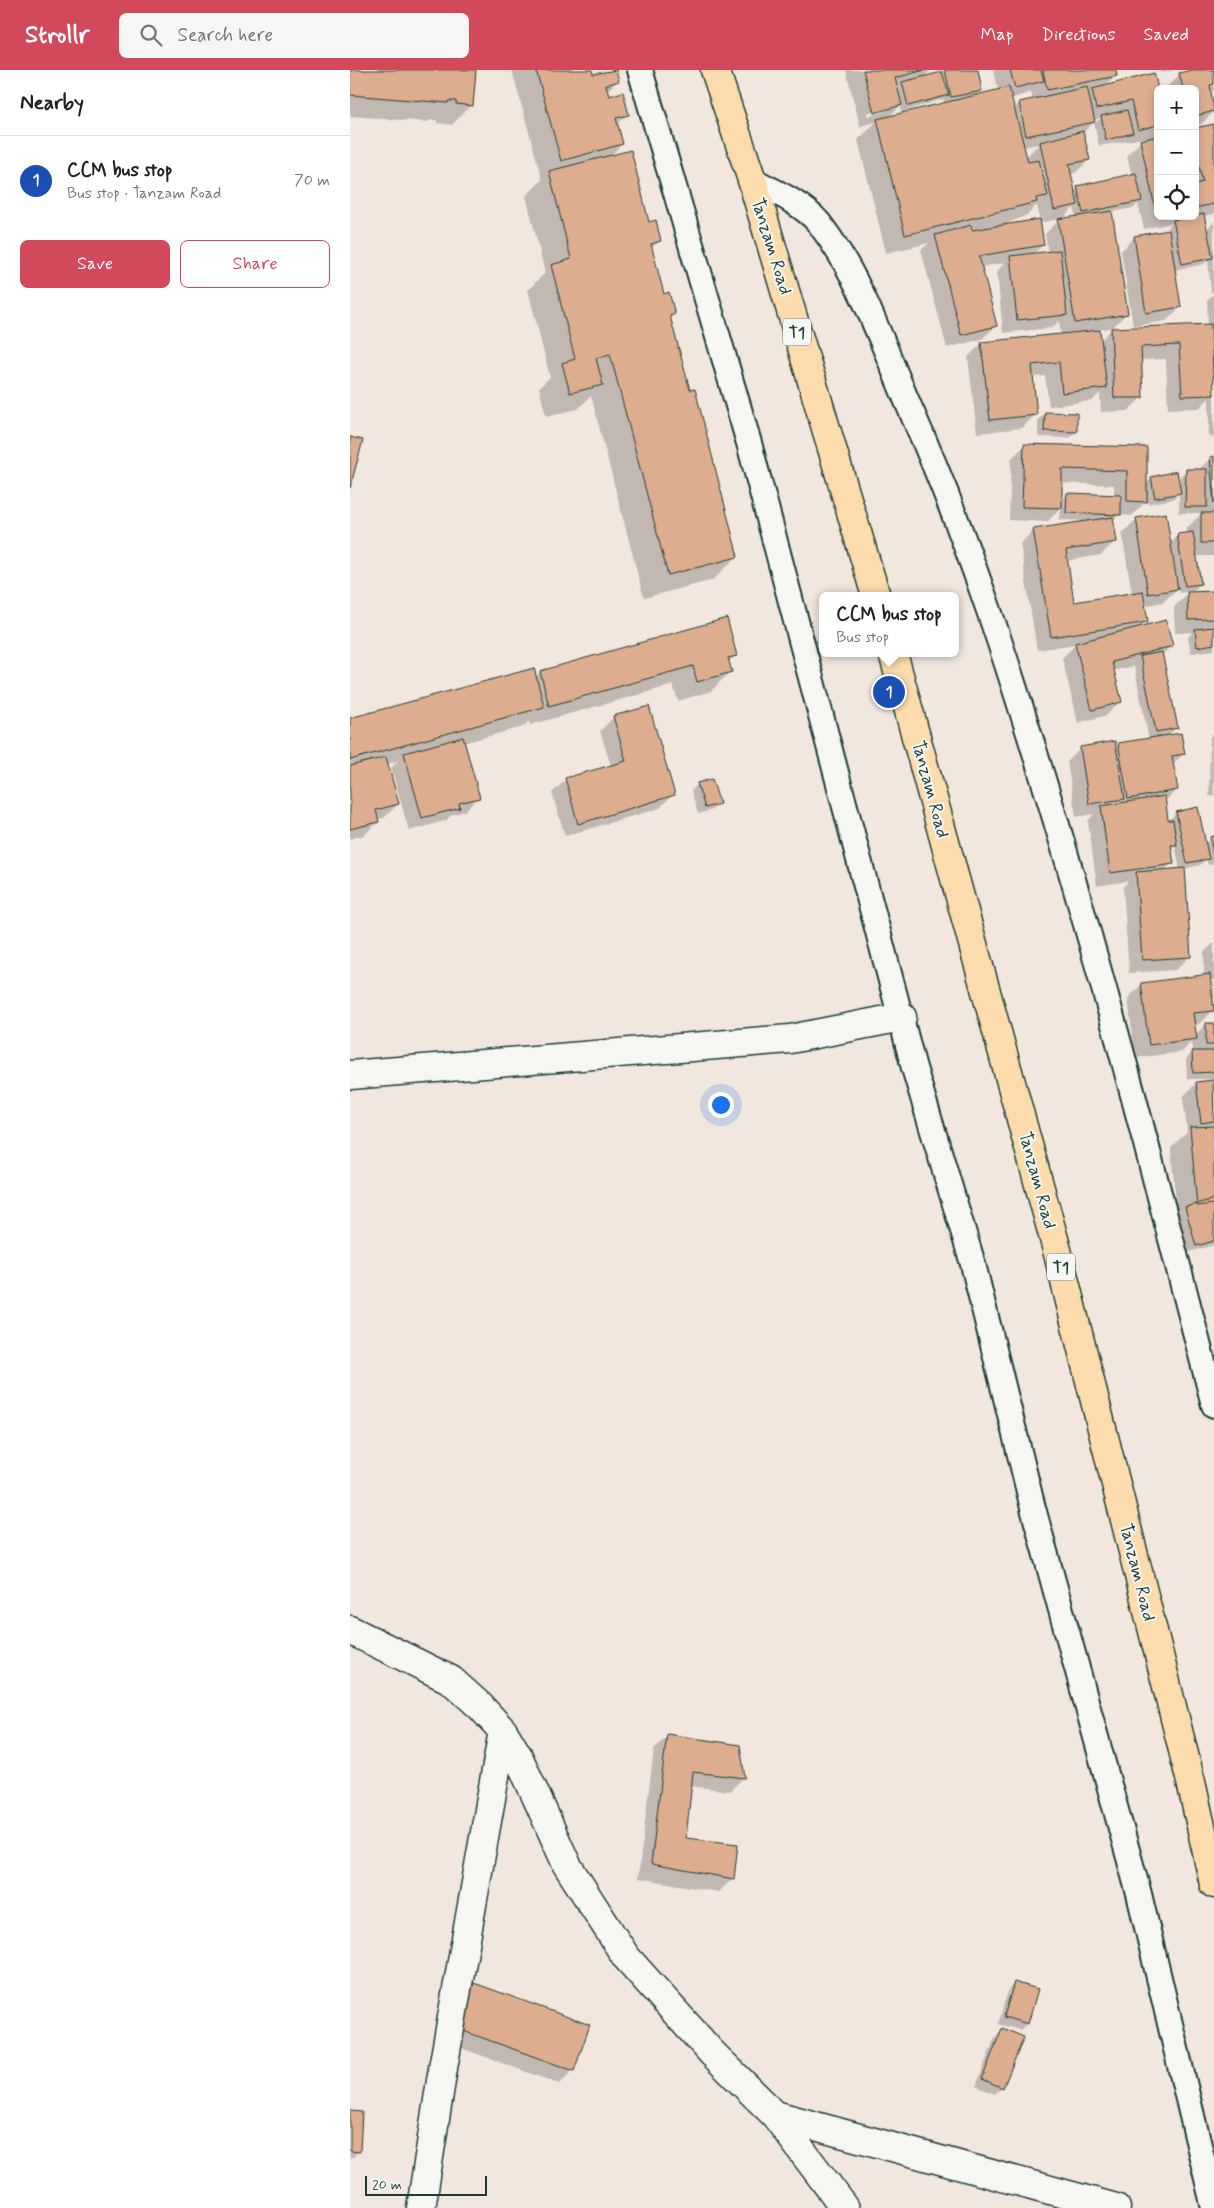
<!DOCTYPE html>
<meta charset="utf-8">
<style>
body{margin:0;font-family:Mynerve,sans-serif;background:#f6f6f6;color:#222}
.controls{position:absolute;right:15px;top:15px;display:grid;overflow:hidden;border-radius:8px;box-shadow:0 2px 8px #0003}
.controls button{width:45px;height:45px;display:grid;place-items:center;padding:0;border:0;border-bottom:1px solid #e0e0e0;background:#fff;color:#222;font:25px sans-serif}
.scale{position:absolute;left:15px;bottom:12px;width:122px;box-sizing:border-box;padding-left:5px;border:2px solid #1f3d34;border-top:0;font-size:14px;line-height:18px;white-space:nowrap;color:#1f3d34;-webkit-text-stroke:4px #f6f6f2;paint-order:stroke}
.you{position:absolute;left:370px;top:1034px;width:18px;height:18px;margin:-12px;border:4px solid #fff;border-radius:50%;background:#1a73e8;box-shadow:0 0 0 8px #1a73e833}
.badge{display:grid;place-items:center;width:32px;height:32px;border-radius:50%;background:#d1495b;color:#fff;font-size:16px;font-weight:700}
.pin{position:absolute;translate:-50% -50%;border:2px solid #fff;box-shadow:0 1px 5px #0006}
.popup{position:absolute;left:469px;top:522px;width:140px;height:65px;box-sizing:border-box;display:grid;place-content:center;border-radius:8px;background:#fff;filter:drop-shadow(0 1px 4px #0005);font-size:16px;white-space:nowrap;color:#767676}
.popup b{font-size:19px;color:#222}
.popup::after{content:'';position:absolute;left:50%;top:100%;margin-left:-10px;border:10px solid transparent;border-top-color:#fff}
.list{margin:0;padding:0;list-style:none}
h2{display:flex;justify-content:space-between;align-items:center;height:65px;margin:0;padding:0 20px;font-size:21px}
h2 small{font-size:16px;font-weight:400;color:#767676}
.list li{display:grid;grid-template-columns:32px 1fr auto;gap:15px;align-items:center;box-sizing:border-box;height:90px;padding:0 20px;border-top:1px solid #e0e0e0}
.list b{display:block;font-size:19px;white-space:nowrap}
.list p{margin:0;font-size:16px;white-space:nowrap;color:#767676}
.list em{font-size:16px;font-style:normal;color:#767676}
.actions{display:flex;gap:10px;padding:15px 20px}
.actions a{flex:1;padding:11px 0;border:1px solid #d1495b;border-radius:8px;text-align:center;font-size:18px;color:#d1495b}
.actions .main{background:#d1495b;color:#fff}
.icon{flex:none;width:28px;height:28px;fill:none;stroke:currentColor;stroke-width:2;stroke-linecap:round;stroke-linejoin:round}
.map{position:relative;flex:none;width:864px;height:2138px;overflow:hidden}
header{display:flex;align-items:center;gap:30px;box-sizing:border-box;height:70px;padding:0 25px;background:#d1495b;color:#fff}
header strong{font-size:24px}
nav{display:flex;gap:28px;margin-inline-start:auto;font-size:18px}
.search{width:350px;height:45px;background:#f6f6f6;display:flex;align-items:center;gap:12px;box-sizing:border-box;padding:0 18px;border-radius:8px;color:#767676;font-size:19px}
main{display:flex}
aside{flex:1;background:#fff}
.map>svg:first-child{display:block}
.shadow{fill:#0003;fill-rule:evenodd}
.building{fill:#dead90;stroke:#1f3d34}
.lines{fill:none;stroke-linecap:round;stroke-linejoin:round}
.lane-casing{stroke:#1f3d34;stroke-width:28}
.street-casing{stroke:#1f3d34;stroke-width:31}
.highway-casing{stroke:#1f3d34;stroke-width:31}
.lane{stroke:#f6f6f2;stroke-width:24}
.street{stroke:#f6f6f2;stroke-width:28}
.highway{stroke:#fcdcac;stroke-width:28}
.labels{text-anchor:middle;stroke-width:4;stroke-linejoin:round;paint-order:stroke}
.shield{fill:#f6f6f2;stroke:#60746d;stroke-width:1}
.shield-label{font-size:16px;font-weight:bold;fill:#1f3d34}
.street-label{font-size:18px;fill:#1f3d34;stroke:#f6f6f2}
</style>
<header>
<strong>Strollr</strong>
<div class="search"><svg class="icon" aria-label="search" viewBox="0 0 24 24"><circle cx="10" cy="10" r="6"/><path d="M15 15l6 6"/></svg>Search here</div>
<nav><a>Map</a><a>Directions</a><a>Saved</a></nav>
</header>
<main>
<aside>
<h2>Nearby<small></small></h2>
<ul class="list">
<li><span class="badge" style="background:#1a4fb4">1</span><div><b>CCM bus stop</b><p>Bus stop · Tanzam Road</p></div><em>70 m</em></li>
</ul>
<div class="actions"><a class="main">Save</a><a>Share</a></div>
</aside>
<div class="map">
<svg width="864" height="2138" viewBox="0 0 864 2138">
<rect width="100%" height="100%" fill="#f1e7de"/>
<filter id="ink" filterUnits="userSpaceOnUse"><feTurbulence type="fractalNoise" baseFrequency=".02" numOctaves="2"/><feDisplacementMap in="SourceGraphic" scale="10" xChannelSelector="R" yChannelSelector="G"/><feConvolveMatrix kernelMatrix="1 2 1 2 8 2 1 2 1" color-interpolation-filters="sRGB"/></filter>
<g filter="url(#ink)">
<path class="shadow" d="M0,0H124L121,35L102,55L87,53V50H80L77,52L0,46Z
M162,0H240L242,5L264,0L267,11L257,21L258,27L277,44L267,55L272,74L259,87L310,170L301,179L313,225L324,244L320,248L387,486L363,510L294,528L241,326L228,339L196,346L189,318L200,307L178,220L195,203L176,126L192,110Z
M496,0H581L573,8L588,4V0H627L631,21L625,26L648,20L643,0H766V6L754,17L808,24V146H845V59L864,55V144L853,146L856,160L864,152V222H861L858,190L854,194L824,200L830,237L816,251L783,256L771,181L785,167L818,162L817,158L822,153L794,159L788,133L784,138L761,142L777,243L763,257L749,260L750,271L762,259L858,256L857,230L864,223V367L859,368V328L849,338L818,339L816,289L790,290L792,327L778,341L751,342L750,323L742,331L699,336L695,306L682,307L686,344L672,358L627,363L618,287L632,273L711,265L709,251L702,258L653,263L647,201L655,193L631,197L646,256L632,269L597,278L571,180L579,173L536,183L508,70L526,52L510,56ZM681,22L683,30L670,33L663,40L661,29ZM593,29L594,34L555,43V41ZM550,36L552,44L538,48ZM536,38V41L518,46L517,43ZM751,48L744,54L743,50ZM744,52L749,76L794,68L777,85L782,106L728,118L724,122L720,104L725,103L739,90L733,63ZM689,74L675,88L673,77ZM687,135L690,150L659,155L658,153L677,145ZM724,137L726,148L711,151ZM710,149L695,164L698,183L683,184L693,175L689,153Z
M810,0H826L810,3Z
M846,0H864V19L860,23L864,42L851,54L845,56V19L816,18L830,4Z
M695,343L726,361L719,368L688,367V350Z
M675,375L796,378V414L802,408L829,415L830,407L836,400H848L861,388H864V486H846L850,514L843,521L829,523L828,518L813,532L794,536L796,551L789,558L821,576L811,586L826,657L817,667L833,684L822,695L826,720L814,732L817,752L826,743L854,774L864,768V735V794L858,795L856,789L850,795L833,799L840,886L826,900L779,903L773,817L778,811L747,816L738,751L744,744L726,747L717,692L731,678H765L769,675L799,670L784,596L763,601L770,631L757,645L728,653L712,588L726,574L687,580L670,474L684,460L739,451L710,450L711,438L697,452L659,450L661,389ZM711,413L764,415V426L718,424L710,431ZM829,423V443H852L837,458V464L828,466L820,473L815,444L786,450L772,463L782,524L723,533L716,491L751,485L765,471L762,451L769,445L782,446L797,430L798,434L823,429ZM825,775L830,800L814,801L822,793L821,779Z
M864,523V580L841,583L838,567L843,562L825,563L824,537L837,524Z
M377,550L386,585L378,593L381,601L361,621L328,631L323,615L180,655L179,651L173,657L113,673L128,727L115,741L102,745L95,751L59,761L41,698L48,691L37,694L48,734L34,748L27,749L28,752L14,765L0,769V649L185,607L190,602Z
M264,647L323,724L310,738L215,766L202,723L216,709L261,696L250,661Z
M864,663V726H859L860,667Z
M348,714L368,733L362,740L348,744L341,721Z
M864,873V910H860V917L864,913V939L849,954L844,955L845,965L856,954H864V1009H837L836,989L842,983V971L832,982L785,988L778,928L792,914L854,906V882Z
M846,1013L864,1022V1175L839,1182L831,1154L828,1155L821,1078L837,1062L833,1027Z
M318,1666L394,1707L380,1721L340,1716L335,1769L383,1808L369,1822L288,1808L304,1679Z
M665,1913L677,1953L670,1960L648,1954L658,1920Z
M124,1914L223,2000L209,2014L95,1972L110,1928Z
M652,1960V2017L645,2024L626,2016L645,1967Z
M0,2043L9,2081L2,2088H0Z"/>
<path class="building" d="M0,0H126L123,36L106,34V31H98V33L0,25Z
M186,0H242L243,4L266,0L269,11L256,15L259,26L273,22L279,45L266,48L273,74L211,91Z
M513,0H575L545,8L552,35L524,43Z
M595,0H628L632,21L601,27Z
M660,0H691L694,11L665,18Z
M693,0H766L767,6L697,20Z
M841,0H864V14L860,15L864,41L845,46V19H833L829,3Z
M592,2L599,25L558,36L552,12Z
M804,3L808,19V55L788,60L781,31L746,39L742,19Z
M659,17L678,92L689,90L698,126L686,128L687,132L555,165L527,49Z
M737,17L745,52L676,66L669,32Z
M777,40L783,63L756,70L751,46Z
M864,54V134L845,138V114L853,112L845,81V58Z
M733,61L740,90L719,94L728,135L704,140L690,72Z
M808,66V146H807L790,70Z
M281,80L299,152L306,150L311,171L301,174L314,224L319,222L325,244L320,246L340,320L345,319L388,487L318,505L260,284L246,288L253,315L220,323L212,293L225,289L201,195L221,189L199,101Z
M786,103L792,131L733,143L727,116Z
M762,141L778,244L725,253L708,149Z
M854,144L863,188L832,194L823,150Z
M690,149L694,175L629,186L647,256L611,265L585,165L621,155L622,160Z
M819,160L831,237L796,243L784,166Z
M710,180L717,245L667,250L660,186Z
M861,254L864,325L832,326L829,275L791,277L793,328H764L761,258Z
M750,260L757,318L712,323L709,292L682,295L687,345L640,350L631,272Z
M695,342L727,343V362L694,361Z
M0,367L13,370L0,418Z
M674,374L797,377V432L777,431V401L712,399V438L672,437Z
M864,386V434L860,387Z
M836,399H857V437H835Z
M827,401L831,423L805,428L801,407Z
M717,423L771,425V445L716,443Z
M816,443L828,519L798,524L786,448Z
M851,443H864V473H851Z
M763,447L767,472L716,480L724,532L793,521L798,552L701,567L683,459Z
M843,462L851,514L835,516L827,464Z
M864,521V549L838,550L837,522Z
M377,548L387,586L378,588L382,602L347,612L343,596L199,636L190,601Z
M816,550L823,576L762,592L772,632L742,640L725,573Z
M864,557V574L847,577L845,559Z
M812,582L828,658L806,662L790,586Z
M184,598L194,637L0,690V648Z
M299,636L325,725L228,754L215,708L276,691L263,646Z
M831,663L835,684L822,686L828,720L778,729L768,673Z
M113,667L130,728L109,733L110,738L72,748L54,683Z
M765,671L775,729L739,734L730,677Z
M36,687L49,734L26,740L29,752L0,759V696Z
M362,709L370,734L355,738L347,713Z
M815,726L818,750H823L827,775H821L824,794L760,803L751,736Z
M848,737L859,789L837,793L826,742Z
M864,766V788L860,767Z
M835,798L841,887L792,890L786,802Z
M860,904L864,941L843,943L847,969L799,975L791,913Z
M856,953H864V975H856Z
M842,981H864V1002L843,1003Z
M863,1010L864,1051L851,1053L846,1012Z
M864,1056V1134L847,1136L840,1057Z
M864,1129V1171L846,1176L835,1137Z
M317,1664L390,1675L395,1708L343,1702L336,1768L388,1774L384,1809L301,1794Z
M664,1912L688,1919L678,1954L654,1947Z
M124,1913L240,1955L224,2001L108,1959Z
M652,1958L674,1967L653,2018L632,2009Z
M0,2041L12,2042L10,2082L0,2081Z"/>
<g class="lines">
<g class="lane-casing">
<path id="lane" d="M290,0L399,373L564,998L623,1194L683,1438L789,1824L864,2138
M402,110C424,121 453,134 469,153C513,210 534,280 563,345C619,471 661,603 701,735C761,934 812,1134 864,1335"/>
</g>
<g class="street-casing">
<path id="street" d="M0,1005L440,969L552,947
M0,1560L101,1610L130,1636L153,1661L168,1686L217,1795L276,1887L362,1983L425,2045L495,2138
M425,2045L766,2138
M71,2138L93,1998L153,1661"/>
</g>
<g class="highway-casing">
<path id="highway" d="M365,0L402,110L526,526
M543,583L707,1180L841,1712L864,1814"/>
</g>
<use href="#lane" class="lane"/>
<use href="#street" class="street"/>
<use href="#highway" class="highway"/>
</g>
</g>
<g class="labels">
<g class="shield">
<rect x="433" y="248.5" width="28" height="27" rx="4"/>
<rect x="697" y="1183.5" width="28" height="27" rx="4"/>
</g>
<g class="shield-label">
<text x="447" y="268">T1</text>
<text x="711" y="1203">T1</text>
</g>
<g class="street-label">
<text transform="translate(422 176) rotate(73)" y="6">Tanzam Road</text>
<text transform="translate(581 719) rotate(75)" y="6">Tanzam Road</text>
<text transform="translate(688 1110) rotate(75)" y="6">Tanzam Road</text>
<text transform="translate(788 1502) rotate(76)" y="6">Tanzam Road</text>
</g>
</g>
</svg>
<div class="controls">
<button>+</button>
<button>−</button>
<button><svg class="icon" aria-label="locate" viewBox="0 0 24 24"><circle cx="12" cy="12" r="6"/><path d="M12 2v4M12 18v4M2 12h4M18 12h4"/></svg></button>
</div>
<div class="scale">20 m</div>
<div class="you"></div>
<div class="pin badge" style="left:539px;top:622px;background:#1a4fb4">1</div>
<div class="popup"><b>CCM bus stop</b>Bus stop</div>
</div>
</main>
